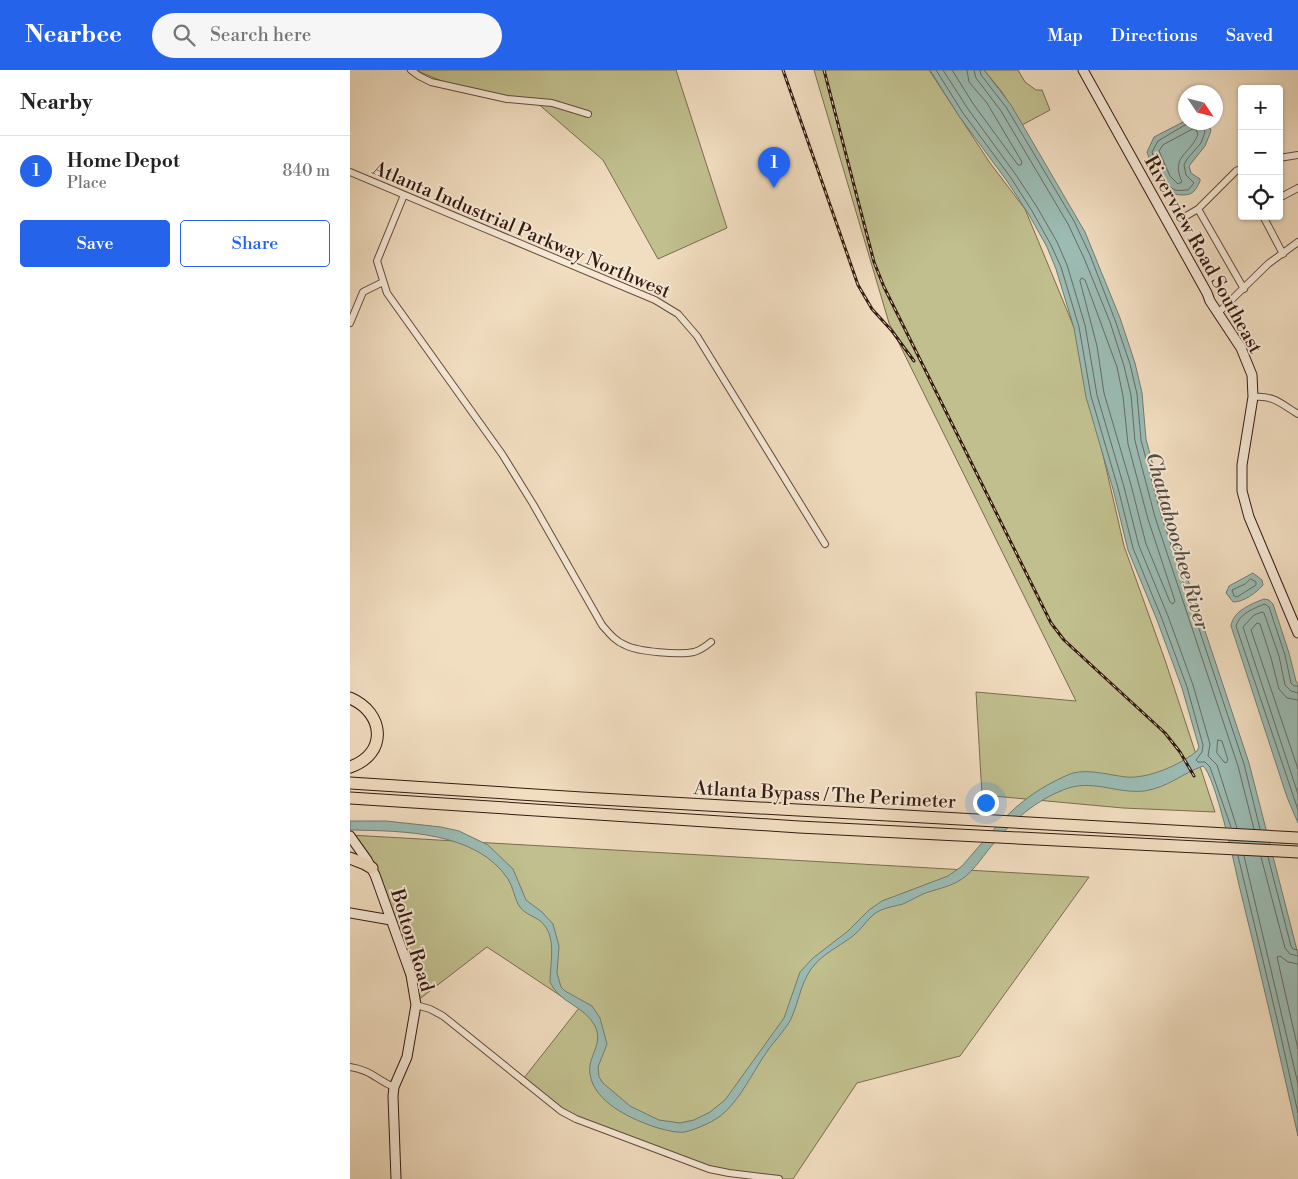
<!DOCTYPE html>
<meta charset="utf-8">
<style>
body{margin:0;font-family:"Libre Bodoni",serif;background:#f6f6f6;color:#222}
.controls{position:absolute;right:15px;top:15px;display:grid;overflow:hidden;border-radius:5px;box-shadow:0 1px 4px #0004}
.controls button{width:45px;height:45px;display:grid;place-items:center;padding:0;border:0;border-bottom:1px solid #e0e0e0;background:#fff;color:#222;font:25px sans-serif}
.compass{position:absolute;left:828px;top:15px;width:45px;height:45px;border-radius:50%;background:#fff;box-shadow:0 1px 4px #0004;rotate:125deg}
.you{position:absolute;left:635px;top:732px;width:18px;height:18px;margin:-12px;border:4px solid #fff;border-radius:50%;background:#1a73e8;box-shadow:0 0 0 8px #1a73e833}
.badge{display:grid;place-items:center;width:32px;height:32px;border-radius:50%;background:#2563eb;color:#fff;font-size:16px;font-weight:700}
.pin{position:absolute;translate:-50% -41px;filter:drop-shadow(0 1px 2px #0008)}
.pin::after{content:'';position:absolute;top:26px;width:18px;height:15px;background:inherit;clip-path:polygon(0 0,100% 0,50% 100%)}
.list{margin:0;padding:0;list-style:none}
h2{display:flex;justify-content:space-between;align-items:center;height:65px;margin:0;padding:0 20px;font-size:21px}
h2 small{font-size:16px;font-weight:400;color:#767676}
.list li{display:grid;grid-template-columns:32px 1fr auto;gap:15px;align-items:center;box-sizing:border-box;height:70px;padding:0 20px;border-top:1px solid #e0e0e0}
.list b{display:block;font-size:19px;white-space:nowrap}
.list p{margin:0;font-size:16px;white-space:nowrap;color:#767676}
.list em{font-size:16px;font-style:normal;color:#767676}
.actions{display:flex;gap:10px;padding:15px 20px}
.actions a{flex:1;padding:11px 0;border:1px solid #2563eb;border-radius:5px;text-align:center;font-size:18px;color:#2563eb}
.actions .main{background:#2563eb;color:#fff}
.icon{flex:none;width:28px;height:28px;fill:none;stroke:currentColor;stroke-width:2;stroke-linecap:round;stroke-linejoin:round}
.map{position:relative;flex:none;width:948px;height:1109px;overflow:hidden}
header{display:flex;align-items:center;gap:30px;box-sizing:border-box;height:70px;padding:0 25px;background:#2563eb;color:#fff}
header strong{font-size:24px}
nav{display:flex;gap:28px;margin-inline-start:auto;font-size:18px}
.search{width:350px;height:45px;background:#f6f6f6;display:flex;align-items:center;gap:12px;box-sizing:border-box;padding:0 18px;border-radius:28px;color:#767676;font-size:19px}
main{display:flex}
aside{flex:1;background:#fff}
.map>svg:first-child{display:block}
.green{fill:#c1bf8e;stroke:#7b6c4f}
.water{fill:#9bbbb3;stroke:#727b72}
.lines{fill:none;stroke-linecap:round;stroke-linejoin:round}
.shore{stroke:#686a62;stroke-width:1}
.street-casing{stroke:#644b3c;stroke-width:8}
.secondary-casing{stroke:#351a10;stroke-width:11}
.highway-casing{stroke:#351a10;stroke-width:13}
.street{stroke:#f6e9d6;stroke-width:6}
.secondary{stroke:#f6e9d6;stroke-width:9}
.highway{stroke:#f1ddc0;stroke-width:11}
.rail-casing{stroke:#351a10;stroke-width:3}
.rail{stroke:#f6e9d6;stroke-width:1;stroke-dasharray:4;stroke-linecap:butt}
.labels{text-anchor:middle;stroke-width:4;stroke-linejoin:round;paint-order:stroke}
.street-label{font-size:19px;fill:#351a10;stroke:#f6e9d6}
.water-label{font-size:20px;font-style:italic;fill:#544a41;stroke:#f6e9d6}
</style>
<header>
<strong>Nearbee</strong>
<div class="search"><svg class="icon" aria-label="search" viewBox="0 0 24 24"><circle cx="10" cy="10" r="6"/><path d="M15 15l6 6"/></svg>Search here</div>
<nav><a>Map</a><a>Directions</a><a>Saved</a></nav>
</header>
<main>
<aside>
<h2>Nearby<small></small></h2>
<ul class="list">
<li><span class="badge">1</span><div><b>Home Depot</b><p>Place</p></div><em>840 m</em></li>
</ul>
<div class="actions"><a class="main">Save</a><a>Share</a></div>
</aside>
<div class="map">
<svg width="948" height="1109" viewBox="0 0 948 1109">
<rect width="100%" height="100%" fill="#f1ddc0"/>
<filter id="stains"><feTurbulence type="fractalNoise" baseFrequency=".004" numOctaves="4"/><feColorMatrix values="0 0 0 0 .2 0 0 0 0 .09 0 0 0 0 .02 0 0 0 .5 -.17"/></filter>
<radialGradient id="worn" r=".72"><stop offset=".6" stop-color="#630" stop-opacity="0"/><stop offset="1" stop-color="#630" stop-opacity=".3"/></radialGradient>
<path class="green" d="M65,0H326L377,158L308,189L253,90L186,32L99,14Z
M464,0H579L640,93L675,139L728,267L745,350L774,476L815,590L865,742L773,738L632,725L626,622L726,631L539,253Z
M634,0H668L675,12L686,20H692L700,40L672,55L652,22Z
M0,765L739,807L610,986L507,1013L443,1109H422L317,1087L222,1046L170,1013L229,938L137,877L63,934L44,858L28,805Z"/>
<path class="water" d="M580,0H634L661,35L735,162L770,248L785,293L792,323L796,369L816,444L899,693L948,884V1066C929,982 910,899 889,815C885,796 865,705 853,696C833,703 817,718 794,721C766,724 741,708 713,720C687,730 663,750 645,772C634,784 625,800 612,809C600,817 586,819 573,824C566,827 560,831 553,834C546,836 538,837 531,840C519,845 514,857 504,865C493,874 478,881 467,892C451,908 450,929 441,949C434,962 422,973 414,986C402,1004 391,1027 375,1042C366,1051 347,1059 335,1062C325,1063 316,1060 308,1058C283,1050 244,1033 240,1004C237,986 254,975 245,956C235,936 209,933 200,912C200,892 208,864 189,850C181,845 173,843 168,834C164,826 163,817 158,809C126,761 52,761 0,760V751H36L91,757L109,761L138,775L163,799L176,830L192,842L203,854L209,876L207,903L211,917L215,921L242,936L250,948L257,974L248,997L249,1007L253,1013L280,1036L309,1050L330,1053L344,1050L360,1042L375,1030L434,948L450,902L463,888L498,861L519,840L532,831L598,806L612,796C642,762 663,732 705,711C711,708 717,705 723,703C740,699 759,705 776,707C798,709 830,695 847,681L849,677L832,618L807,550L778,480L763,419L736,327L724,258L706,199L697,177L678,143L657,111L609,46Z
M835,51L836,52L853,53L860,58L861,61L855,76L839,96L841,103L850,109V111C846,120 843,125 833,125C812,126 803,99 797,82L804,67Z
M903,503L912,510L913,515C906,523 894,532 883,532L876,523L879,516Z
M914,529L919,530L923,534L939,583L946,611L948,614V753L937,727L881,556C883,541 901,534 914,529Z"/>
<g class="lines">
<path class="shore" d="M586,0L613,43L661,108L682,141L701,175L711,197L729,257L741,326L768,418L783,478L812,549L837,617L853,675L852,682L846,690L848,692H855L860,697L881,757
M593,0L618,39L666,105L687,137L707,172L717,195L735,255L747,325L774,417L789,476L818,546L843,615L860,674L858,686L867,695L887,758
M602,0L624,35L668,95H671L672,92L637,33L619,12L617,0
M624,0L626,8L651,41L718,154L734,188L760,252L774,296L781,325L785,371L805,447L888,696L904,759
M630,0L631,5L656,37L724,151L740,185L765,250L780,294L787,324L791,370L811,445L894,694L910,759
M840,52L808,71L802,82C805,92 815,116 825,120C829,121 834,120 838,120L844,113L836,105L834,95L837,89L851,73L855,62L851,52
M843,59L846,60L848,64C841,84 820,86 832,112L828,114L820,106L809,81L813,75Z
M732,208L735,210L767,297L773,326L778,374L798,449L825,531L823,534L820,532L796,474L781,415L754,323L747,276L730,211Z
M901,509L906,512V515L887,527L884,526L882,520L895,514Z
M948,616H944L941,613L935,585L919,537L915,534C904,538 889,544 886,556L948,740
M948,623L941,621L935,615L929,586L914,543L912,542L904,545L893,557L948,724
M948,630L937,628L929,619L921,588L910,554L907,553L901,560L948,699
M868,670L872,671L878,690L876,693L874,692L867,683Z
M888,786L927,949L948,1043
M894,786L948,1014
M911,787L935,878L940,884L948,886
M918,787L941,876L943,879L948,880
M948,894L938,892L930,886L927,887L948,979"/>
<g class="street-casing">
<path id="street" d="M61,0L69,6L81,12L157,29L202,33L238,44
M929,88L948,85
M0,102L305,230L328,244L347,266L475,474
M54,125L27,191L37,223L152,384L183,434L252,555C259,563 265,571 275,575C288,582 330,585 344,582C351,580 355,577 361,572
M929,128L948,118
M848,139L894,219
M913,146L933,184
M831,149L848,139L886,101L892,98
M868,243L918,194L948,172
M0,253L13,222L33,212
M903,327C924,325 931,334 948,344
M66,935L80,939L93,946L211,1041L226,1049L359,1099L379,1103L429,1109
M0,997C21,1000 27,1010 44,1017"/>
</g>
<g class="secondary-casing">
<path id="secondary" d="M733,0L857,223L860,231L891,278L902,305L903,327L892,395V421L899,447L948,563
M0,766L17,790L25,805L61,905L66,935L57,987L44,1017L43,1026L46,1109
M0,843L41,850"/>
</g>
<g class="highway-casing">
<path id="highway" d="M0,628C35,643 38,684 0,697
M0,713L232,728L948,768
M0,728L449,757L948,782
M0,788L15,794L22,798"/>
</g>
<use href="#street" class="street"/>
<use href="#secondary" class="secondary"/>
<use href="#highway" class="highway"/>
<g class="rail-casing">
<path id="rail" d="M433,0L508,215L522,239L542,261L564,291
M474,0L524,192L534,217L701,553L714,570L815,663L830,682L844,706"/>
</g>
<use href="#rail" class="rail"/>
</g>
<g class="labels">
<g class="street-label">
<text transform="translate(172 159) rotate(23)" y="7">Atlanta Industrial Parkway Northwest</text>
<text transform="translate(854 184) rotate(61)" y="7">Riverview Road Southeast</text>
<text transform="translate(475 724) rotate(3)" y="7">Atlanta Bypass / The Perimeter</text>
<text transform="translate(63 870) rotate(73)" y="7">Bolton Road</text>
</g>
<g class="water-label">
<text transform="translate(828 471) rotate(74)" y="7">Chattahoochee River</text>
</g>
</g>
<rect width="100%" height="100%" filter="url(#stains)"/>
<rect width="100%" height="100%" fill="url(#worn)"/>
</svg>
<div class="controls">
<button>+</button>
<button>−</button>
<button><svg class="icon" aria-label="locate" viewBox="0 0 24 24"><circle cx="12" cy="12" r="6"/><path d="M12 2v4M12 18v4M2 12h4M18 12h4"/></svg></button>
</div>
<svg class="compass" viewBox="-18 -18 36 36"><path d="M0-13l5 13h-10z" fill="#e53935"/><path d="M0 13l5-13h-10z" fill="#767676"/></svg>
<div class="you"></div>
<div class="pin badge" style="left:424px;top:118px">1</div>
</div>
</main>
